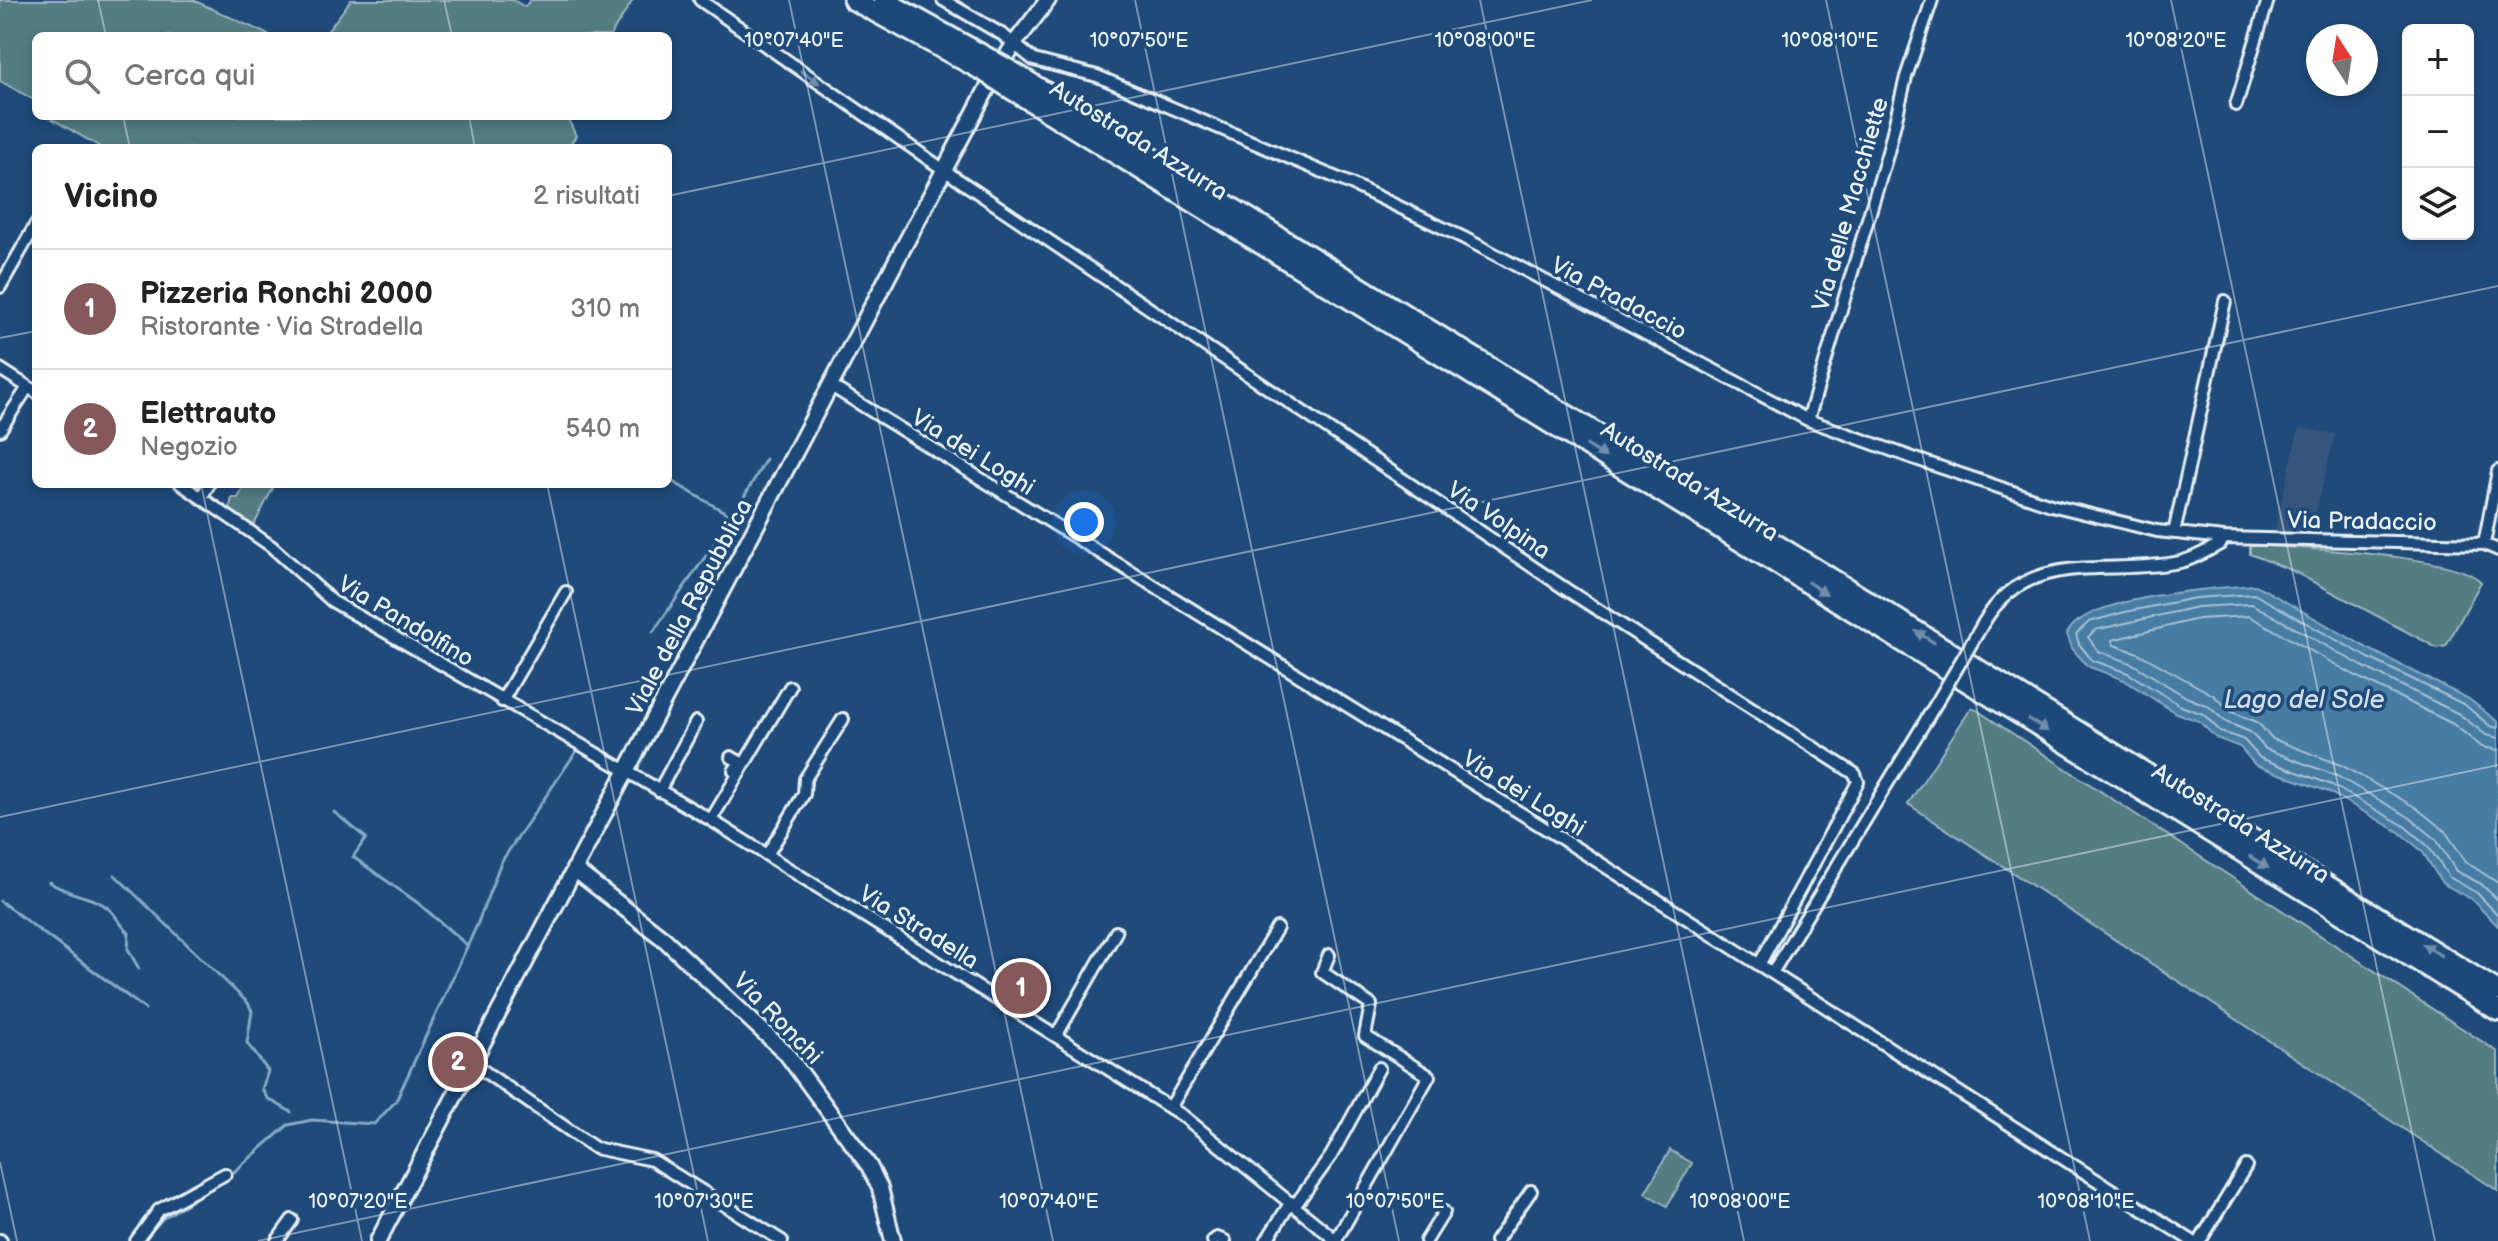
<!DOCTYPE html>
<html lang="it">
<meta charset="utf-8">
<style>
body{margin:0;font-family:"Balsamiq Sans",sans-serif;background:#f6f6f6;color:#222}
.controls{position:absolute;right:24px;top:24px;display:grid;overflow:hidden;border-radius:12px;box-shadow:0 4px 12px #0003}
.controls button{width:72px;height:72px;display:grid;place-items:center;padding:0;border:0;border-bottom:2px solid #e0e0e0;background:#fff;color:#222;font:40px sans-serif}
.compass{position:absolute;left:2306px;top:24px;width:72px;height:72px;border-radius:50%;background:#fff;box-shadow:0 4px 12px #0003;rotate:348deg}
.you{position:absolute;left:1084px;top:522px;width:28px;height:28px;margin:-20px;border:6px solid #fff;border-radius:50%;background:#1a73e8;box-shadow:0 0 0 12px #1a73e833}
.badge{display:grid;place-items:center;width:52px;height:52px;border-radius:50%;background:#85585c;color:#fff;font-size:26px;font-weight:700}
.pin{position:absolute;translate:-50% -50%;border:4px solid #fff;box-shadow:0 2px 8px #0006}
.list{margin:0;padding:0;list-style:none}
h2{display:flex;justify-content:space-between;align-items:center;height:104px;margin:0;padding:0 32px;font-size:34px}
h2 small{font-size:26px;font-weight:400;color:#767676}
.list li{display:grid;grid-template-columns:52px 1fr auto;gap:24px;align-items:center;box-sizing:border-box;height:120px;padding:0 32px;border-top:2px solid #e0e0e0}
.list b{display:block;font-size:30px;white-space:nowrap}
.list p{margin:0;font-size:26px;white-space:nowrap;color:#767676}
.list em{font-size:26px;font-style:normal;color:#767676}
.icon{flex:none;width:44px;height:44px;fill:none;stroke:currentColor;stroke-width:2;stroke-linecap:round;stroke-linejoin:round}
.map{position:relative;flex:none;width:2498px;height:1241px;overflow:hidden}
.search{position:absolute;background:#fff;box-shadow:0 4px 12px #0003;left:32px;top:32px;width:640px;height:88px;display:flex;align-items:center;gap:20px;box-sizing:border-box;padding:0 28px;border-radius:12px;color:#767676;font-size:30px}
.panel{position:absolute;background:#fff;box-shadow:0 4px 12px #0003;left:32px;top:144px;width:640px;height:344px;border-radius:12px}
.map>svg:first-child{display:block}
.built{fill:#34557d}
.green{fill:#527c83;stroke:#9db6be;stroke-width:2}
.water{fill:#467ba3;stroke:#87aac5;stroke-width:2}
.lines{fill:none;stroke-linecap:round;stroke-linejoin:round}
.shore{stroke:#a7c2d6;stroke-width:2}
.stream{stroke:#87aac5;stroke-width:3}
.street-casing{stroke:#e8f1f8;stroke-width:16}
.secondary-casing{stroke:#e8f1f8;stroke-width:20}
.highway-casing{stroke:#e8f1f8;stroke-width:24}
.street{stroke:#1f4a7a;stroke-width:10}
.secondary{stroke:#1f4a7a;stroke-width:14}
.highway{stroke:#1f4a7a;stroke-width:18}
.street-bridge-casing{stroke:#e8f1f8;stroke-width:16;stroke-linecap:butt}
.highway-bridge-casing{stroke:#e8f1f8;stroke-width:24;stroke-linecap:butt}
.street-bridge{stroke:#1f4a7a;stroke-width:10}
.highway-bridge{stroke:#1f4a7a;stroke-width:18}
.oneway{fill:#6f8dac}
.ticks{fill:none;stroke:#e8f1f8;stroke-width:2;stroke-opacity:0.45}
.labels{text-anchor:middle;stroke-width:7;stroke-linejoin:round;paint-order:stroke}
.street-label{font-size:24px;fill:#e8f1f8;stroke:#1f4a7a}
.water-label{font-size:26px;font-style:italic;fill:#d0dfeb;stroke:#1f4a7a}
.ticks-label{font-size:20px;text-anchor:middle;fill:#e8f1f8;stroke:#1f4a7a;stroke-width:7;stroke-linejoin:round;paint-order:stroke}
</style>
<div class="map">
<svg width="2498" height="1241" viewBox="0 0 2498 1241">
<rect width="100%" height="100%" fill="#1f4a7a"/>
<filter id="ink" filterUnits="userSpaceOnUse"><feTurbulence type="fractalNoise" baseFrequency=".0125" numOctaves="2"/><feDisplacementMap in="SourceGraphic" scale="16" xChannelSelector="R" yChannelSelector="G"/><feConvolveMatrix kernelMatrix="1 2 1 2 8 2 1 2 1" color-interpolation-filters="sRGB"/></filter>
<g filter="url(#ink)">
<path class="built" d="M2299,428L2335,434L2311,533L2294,530L2292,536L2273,537Z"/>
<path class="green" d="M0,0H193L271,36H36V101L0,81Z
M351,0H513L525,7L530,0H633L610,36H324Z
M47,116H567L576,136L567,148H102Z
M241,484H275L254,525L229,510L232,498H238L244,486Z
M2256,545C2297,549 2458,554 2481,582L2446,646L2437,648L2291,570L2250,554V547Z
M1972,707L2498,1052V1191L1908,804Z
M1670,1150L1692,1163L1667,1206L1645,1193Z"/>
<path class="water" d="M2256,585L2371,650L2469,699L2498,722V926L2471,899L2442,883L2422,851L2399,832L2329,792L2255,765L2240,747L2216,738L2199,721L2176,713L2124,680L2087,666L2072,648L2067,634C2082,596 2218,588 2256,585Z"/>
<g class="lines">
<path class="shore" d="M2498,728L2490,726L2465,705L2367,657L2254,594L2195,598L2125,612L2089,622L2076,634L2079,644L2092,660L2128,673L2181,706L2203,714L2220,731L2244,740L2260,758L2332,785L2403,825L2428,846L2449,877L2477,893L2498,915
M2498,738L2486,735L2459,714L2362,666L2252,604L2197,607L2095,630L2088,637L2098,651L2133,664L2186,697L2208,706L2226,722L2250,732L2266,749L2337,776L2409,817L2436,839L2456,871L2481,884L2498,900
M2498,750L2482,747L2453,724L2356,676L2249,616L2198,619L2112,640L2114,645L2138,653L2213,695L2232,712L2257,722L2273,739L2343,766L2415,807L2445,831L2466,862L2498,883"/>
<path class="stream" d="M668,479L728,514
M653,632L730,521L766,459
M334,812L366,838L353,857L418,903L468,946
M115,875L248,1003L252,1011L247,1043L268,1071L262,1089L267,1098L291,1112
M49,882C69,896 92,895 108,908C116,915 121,926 129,933L128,949L139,969
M0,901L145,1009
M228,1177L288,1125L312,1120L374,1124L396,1101L477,925L501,862L578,749
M143,1241L162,1219L222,1181"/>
<g class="street-casing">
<path id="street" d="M700,0L944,170L1567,590L1855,774L1858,782L1759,965
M943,0L1003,35L1034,60L1097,76L1351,184L1464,238L1808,420L1913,458L2051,505L2157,531L2224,538L2484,544L2498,550
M2236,105L2268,0
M0,287L36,224
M0,369L36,392
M831,386L1559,837L2192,1241
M1808,420L1888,152L1906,77L1932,0
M0,430L28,387
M181,484L271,546L332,601L711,820L1183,1116L1337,1241
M201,498L209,484
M2174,533L2225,301
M2484,544L2498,471
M1984,622C2028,547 2109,577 2180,562C2194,559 2207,551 2220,544L2224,538
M502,701L566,592
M731,757L740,762L734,771
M659,791L696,722
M711,820L790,687
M767,855L804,794L805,779L843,719
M1329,955L1322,972L1371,1005L1365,1036L1429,1076L1336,1240
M1772,973L1937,702
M1056,1036L1116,932
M472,1063L595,1148L652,1160L782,1241
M1170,1108L1277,928
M1296,1204L1331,1156L1379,1068
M0,1240L1,1241
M136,1241L159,1210L225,1174
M277,1241L292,1220
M1213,1241L1217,1238L1225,1241
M1266,1241L1291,1202
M1426,1241L1444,1212
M1496,1241L1531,1191
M2200,1241L2246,1166"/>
</g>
<g class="secondary-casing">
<path id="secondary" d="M574,869L664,939L786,1053L869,1166L880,1188L893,1241
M378,1241L987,89L1014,44L1048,0"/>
</g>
<g class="highway-casing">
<path id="highway" d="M853,0L983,71
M884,0L992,60
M1013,72L2498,991
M1006,86L2498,1011"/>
</g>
<use href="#street" class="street"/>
<use href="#secondary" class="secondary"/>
<use href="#highway" class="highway"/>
<g class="street-bridge-casing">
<path id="street-bridge" d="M1937,702L1984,622"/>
</g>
<g class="highway-bridge-casing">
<path id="highway-bridge" d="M992,60L1013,72
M983,71L1006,86"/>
</g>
<use href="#street-bridge" class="street-bridge"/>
<use href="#highway-bridge" class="highway-bridge"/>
</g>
<defs><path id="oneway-solid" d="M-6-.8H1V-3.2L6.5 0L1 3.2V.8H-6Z" transform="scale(2)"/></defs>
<g class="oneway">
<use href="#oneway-solid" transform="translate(810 77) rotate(35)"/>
<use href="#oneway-solid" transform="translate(1596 451) rotate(32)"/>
<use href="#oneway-solid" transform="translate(1817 588) rotate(32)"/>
<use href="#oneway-solid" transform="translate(1925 637) rotate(-148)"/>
<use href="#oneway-solid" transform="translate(2038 725) rotate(32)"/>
<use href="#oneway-solid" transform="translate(2259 862) rotate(32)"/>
<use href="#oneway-solid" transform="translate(2432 950) rotate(-148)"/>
</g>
</g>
<path class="ticks" d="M98,0L106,36M444,0L452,36M789,0L1053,1241M1135,0L1399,1241M1480,0L1744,1241M1826,0L2090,1241M2171,0L2435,1241M123,116L130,148M469,116L475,148M668,196L1592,0M0,338L36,331M201,484L362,1241M547,484L708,1241M0,817L2498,286M0,1162L17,1241M258,1241L2498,765"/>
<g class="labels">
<g class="street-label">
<text transform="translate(1139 140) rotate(32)" y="8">Autostrada Azzurra</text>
<text transform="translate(1850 204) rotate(-74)" y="8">Via delle Macchiette</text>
<text transform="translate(1619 298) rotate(28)" y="8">Via Pradaccio</text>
<text transform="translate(973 452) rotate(32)" y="8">Via dei Loghi</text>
<text transform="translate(1690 481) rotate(32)" y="8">Autostrada Azzurra</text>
<text transform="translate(1499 520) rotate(34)" y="8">Via Volpina</text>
<text transform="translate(2362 521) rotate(1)" y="8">Via Pradaccio</text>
<text transform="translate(689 607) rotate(-62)" y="8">Viale della Repubblica</text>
<text transform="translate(406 621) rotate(31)" y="8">Via Pandolfino</text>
<text transform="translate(1524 793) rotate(32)" y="8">Via dei Loghi</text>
<text transform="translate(2241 823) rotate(32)" y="8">Autostrada Azzurra</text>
<text transform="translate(919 927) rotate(32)" y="8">Via Stradella</text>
<text transform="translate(778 1018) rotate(46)" y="8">Via Ronchi</text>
</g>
<g class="water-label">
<text x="2304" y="708">Lago del Sole</text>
</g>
</g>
<g class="ticks-label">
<text x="794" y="47">10°07'40"E</text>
<text x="1139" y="47">10°07'50"E</text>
<text x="1485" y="47">10°08'00"E</text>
<text x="1830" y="47">10°08'10"E</text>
<text x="2176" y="47">10°08'20"E</text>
<text x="358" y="1208">10°07'20"E</text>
<text x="704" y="1208">10°07'30"E</text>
<text x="1049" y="1208">10°07'40"E</text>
<text x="1395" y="1208">10°07'50"E</text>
<text x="1740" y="1208">10°08'00"E</text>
<text x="2086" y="1208">10°08'10"E</text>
</g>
</svg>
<div class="controls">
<button>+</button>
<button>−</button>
<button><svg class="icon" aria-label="layers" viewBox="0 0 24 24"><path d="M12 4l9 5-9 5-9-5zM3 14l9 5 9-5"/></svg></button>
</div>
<svg class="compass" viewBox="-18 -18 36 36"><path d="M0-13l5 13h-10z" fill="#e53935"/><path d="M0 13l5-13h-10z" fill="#767676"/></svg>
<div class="you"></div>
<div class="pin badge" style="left:1021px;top:988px">1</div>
<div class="pin badge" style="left:458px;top:1062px">2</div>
<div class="search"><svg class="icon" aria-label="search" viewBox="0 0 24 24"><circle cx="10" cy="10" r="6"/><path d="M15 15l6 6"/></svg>Cerca qui</div>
<section class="panel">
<h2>Vicino<small>2 risultati</small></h2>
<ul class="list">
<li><span class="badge">1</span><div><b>Pizzeria Ronchi 2000</b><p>Ristorante · Via Stradella</p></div><em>310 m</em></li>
<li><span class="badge">2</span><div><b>Elettrauto</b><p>Negozio</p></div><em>540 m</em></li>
</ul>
</section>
</div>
